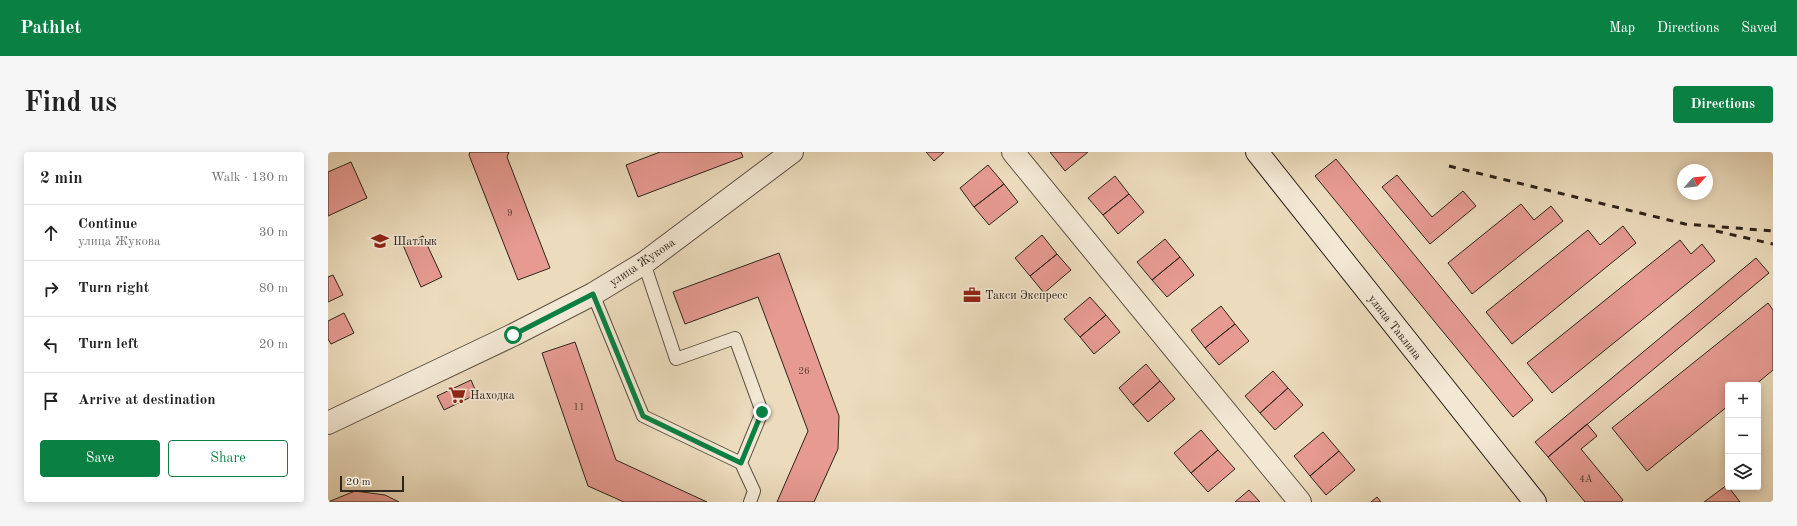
<!DOCTYPE html>
<meta charset="utf-8">
<style>
body{margin:0;font-family:"Old Standard TT",serif;background:#f6f6f6;color:#222}
.controls{position:absolute;right:12px;bottom:12px;display:grid;overflow:hidden;border-radius:4px;box-shadow:0 2px 10px #0003}
.controls button{width:36px;height:36px;display:grid;place-items:center;padding:0;border:0;border-bottom:1px solid #e0e0e0;background:#fff;color:#222;font:20px sans-serif}
.compass{position:absolute;left:1349px;top:12px;width:36px;height:36px;border-radius:50%;background:#fff;box-shadow:0 2px 10px #0003;rotate:63deg}
.scale{position:absolute;left:12px;bottom:10px;width:64px;box-sizing:border-box;padding-left:4px;border:2px solid #2d241a;border-top:0;font-size:11px;line-height:14px;white-space:nowrap;color:#2d241a;-webkit-text-stroke:3px #f3e8d4;paint-order:stroke}
.stop{position:absolute;width:12px;height:12px;margin:-9px;border:3px solid #0b8043;border-radius:50%;background:#fff}
.stop.end{background:#0b8043;border-color:#fff;box-shadow:0 1px 4px #0008}
.list{margin:0;padding:0;list-style:none}
h2{display:flex;justify-content:space-between;align-items:center;height:52px;margin:0;padding:0 16px;font-size:17px}
h2 small{font-size:13px;font-weight:400;color:#767676}
.list li{display:grid;grid-template-columns:26px 1fr auto;gap:12px;align-items:center;box-sizing:border-box;height:56px;padding:0 16px;border-top:1px solid #e0e0e0}
.list b{display:block;font-size:15px;white-space:nowrap}
.list p{margin:0;font-size:13px;white-space:nowrap;color:#767676}
.list em{font-size:13px;font-style:normal;color:#767676}
.actions{display:flex;gap:8px;padding:12px 16px}
.actions a{flex:1;padding:9px 0;border:1px solid #0b8043;border-radius:4px;text-align:center;font-size:14px;color:#0b8043}
.actions .main{background:#0b8043;color:#fff}
.icon{flex:none;width:22px;height:22px;fill:none;stroke:currentColor;stroke-width:2;stroke-linecap:round;stroke-linejoin:round}
.map{position:relative;flex:none;width:1445px;height:350px;overflow:hidden;border-radius:4px}
header{display:flex;align-items:center;gap:24px;box-sizing:border-box;height:56px;padding:0 20px;background:#0b8043;color:#fff}
header strong{font-size:19px}
nav{display:flex;gap:22px;margin-inline-start:auto;font-size:14px}
.intro{display:flex;align-items:center;justify-content:space-between;box-sizing:border-box;height:96px;padding:0 24px}
h1{margin:0;font-size:28px}
.button{padding:10px 18px;border-radius:4px;background:#0b8043;color:#fff;font-size:14px;font-weight:700}
main{display:flex;gap:24px;padding:0 24px}
aside{flex:1;background:#fff;border-radius:4px;box-shadow:0 2px 10px #0003}
.map>svg:first-child{display:block}
.building{fill:#e69a91;stroke:#2d241a}
.lines{fill:none;stroke-linecap:round;stroke-linejoin:round}
.service-casing{stroke:#5d5243;stroke-width:14}
.minor-casing{stroke:#5d5243;stroke-width:24}
.secondary-casing{stroke:#2d241a;stroke-width:24}
.service{stroke:#f3e8d4;stroke-width:12}
.minor{stroke:#f3e8d4;stroke-width:22}
.secondary{stroke:#f3e8d4;stroke-width:22}
.rail{stroke:#2d241a;stroke-width:3;stroke-dasharray:7 7;stroke-linecap:butt}
.route{stroke:#0b8043;stroke-width:5}
.labels{text-anchor:middle;stroke-width:3;stroke-linejoin:round;paint-order:stroke}
.number-label{font-size:10px;fill:#5b4238}
.poi-label{font-size:12px;fill:#2d241a;stroke:#f3e8d4;text-anchor:start}
.street-label{font-size:12px;fill:#2d241a;stroke:#f3e8d4}
</style>
<header>
<strong>Pathlet</strong>
<nav><a>Map</a><a>Directions</a><a>Saved</a></nav>
</header>
<div class="intro"><h1>Find us</h1><a class="button">Directions</a></div>
<main>
<aside>
<h2>2 min<small>Walk · 130 m</small></h2>
<ul class="list">
<li><svg class="icon" aria-label="ahead" viewBox="0 0 24 24"><path d="M12 20V5M6 11l6-6 6 6"/></svg><div><b>Continue</b><p>улица Жукова</p></div><em>30 m</em></li>
<li><svg class="icon" aria-label="right" viewBox="0 0 24 24"><path d="M7 20v-9h11M14 6l5 5-5 5"/></svg><div><b>Turn right</b></div><em>80 m</em></li>
<li><svg class="icon" aria-label="left" viewBox="0 0 24 24"><path d="M17 20v-9H6M10 6l-5 5 5 5"/></svg><div><b>Turn left</b></div><em>20 m</em></li>
<li><svg class="icon" aria-label="arrive" viewBox="0 0 24 24"><path d="M6 21V4h12l-3 4 3 4H6"/></svg><div><b>Arrive at destination</b></div></li>
</ul>
<div class="actions"><a class="main">Save</a><a>Share</a></div>
</aside>
<div class="map">
<svg width="1445" height="350" viewBox="0 0 1445 350">
<rect width="100%" height="100%" fill="#ecdcbd"/>
<filter id="stains"><feTurbulence type="fractalNoise" baseFrequency=".005" numOctaves="4"/><feColorMatrix values="0 0 0 0 .2 0 0 0 0 .09 0 0 0 0 .02 0 0 0 .5 -.17"/></filter>
<radialGradient id="worn" r=".72"><stop offset=".6" stop-color="#630" stop-opacity="0"/><stop offset="1" stop-color="#630" stop-opacity=".3"/></radialGradient>
<path class="building" d="M142,0H181L179,5L222,116L190,128L141,3Z
M332,0H413L415,5L310,45L298,13Z
M598,0H616L606,9Z
M722,0H760L737,19Z
M1008,7L1205,248L1185,265L987,24Z
M23,10L39,46L0,64V20Z
M660,13L676,32L646,55L632,36Z
M1069,23L1104,65L1135,39L1148,54L1102,92L1054,35Z
M787,24L801,42L775,63L760,46Z
M676,32L690,50L661,73L646,55Z
M801,42L816,60L790,82L775,63Z
M1193,52L1206,68L1223,54L1235,69L1144,142L1120,111Z
M1295,74L1308,91L1184,192L1158,160L1260,78L1272,93Z
M714,83L729,102L702,124L687,106Z
M95,84L114,125L93,135L75,93Z
M837,87L852,105L824,128L809,110Z
M1352,88L1363,102L1374,92L1387,109L1224,241L1199,211Z
M451,101L511,264L510,297L486,350H449L480,279L430,145L357,172L345,140Z
M729,102L743,118L716,141L702,124Z
M852,105L866,123L839,145L824,128Z
M1428,106L1441,121L1220,305L1207,290Z
M5,123L15,143L0,150V125Z
M762,145L778,163L752,185L736,167Z
M1440,151L1445,158V218L1427,233H1400V254L1319,319L1284,276Z
M893,154L907,172L877,196L863,178Z
M16,161L26,181L3,192L0,187V169Z
M778,163L792,180L766,202L752,185Z
M907,172L921,189L891,213L877,196Z
M247,190L288,308L379,350H296L260,334L214,201Z
M818,212L832,229L805,253L791,236Z
M945,219L960,236L932,261L917,244Z
M143,228L149,242L116,258L109,244Z
M832,229L847,247L820,270L805,253Z
M960,236L975,253L947,278L932,261Z
M1259,272L1269,284L1253,297L1295,348L1293,350H1257L1220,305Z
M873,278L890,298L863,321L846,301Z
M995,280L1011,299L982,324L966,304Z
M890,298L907,317L880,340L863,321Z
M1011,299L1027,318L998,343L982,324Z
M1399,333L1412,350H1376Z
M921,338L932,350H907Z
M27,339L57,343L71,350H0Z
M1049,345L1053,350H1043Z"/>
<g class="lines">
<g class="service-casing">
<path id="service" d="M265,142L315,264L413,311L434,260L407,186L348,207L316,111
M413,311L426,339L422,350"/>
</g>
<g class="minor-casing">
<path id="minor" d="M685,0L972,350
M0,271L185,183L265,142L316,111L464,0"/>
</g>
<g class="secondary-casing">
<path id="secondary" d="M929,0L1207,350"/>
</g>
<use href="#service" class="service"/>
<use href="#minor" class="minor"/>
<use href="#secondary" class="secondary"/>
<path class="rail" d="M1121,14L1357,72L1445,79
M1388,79L1445,92"/>
</g>
<g class="lines">
<path class="route" d="M185,183L265,142L315,264L413,311L434,260"/>
</g>
<defs>
<g id="school-bare" transform="scale(1.38)"><path d="M0-5L7-2L0 1L-7-2ZM-4 1L0 2.5L4 1V4Q0 6-4 4Z" fill="#8f2418" stroke="#f3e8d4" stroke-width="2.5" paint-order="stroke"/></g>
<g id="office-bare" transform="scale(1.38)"><path d="M-6-3h4V-5.5h4V-3h4V5H-6ZM-1-4.5V-3h2v-1.5ZM-6 0V1H6V0Z" fill="#8f2418" stroke="#f3e8d4" stroke-width="2.5" paint-order="stroke"/></g>
<g id="supermarket-bare" transform="scale(1.38)"><path d="M-6-5.5h2.5l.6 2H6L4.5 2H-2.5L-4.4-4H-6ZM-1.5 3.2a1.3 1.3 0 1 0 .1 0ZM3 3.2a1.3 1.3 0 1 0 .1 0Z" fill="#8f2418" stroke="#f3e8d4" stroke-width="2.5" paint-order="stroke"/></g>
</defs>
<g fill-rule="evenodd">
<use href="#school-bare" x="52" y="89"/>
<use href="#office-bare" x="644" y="143"/>
<use href="#supermarket-bare" x="129" y="243"/>
</g>
<g class="labels">
<g class="number-label">
<text x="182" y="64">9</text>
<text x="476" y="222">26</text>
<text x="251" y="258">11</text>
<text x="1258" y="330">4А</text>
</g>
<g class="poi-label">
<text x="65" y="93">Шатлык</text>
<text x="657" y="147">Такси Экспресс</text>
<text x="142" y="247">Находка</text>
</g>
<g class="street-label">
<text transform="translate(314 110) rotate(-34)" y="4">улица Жукова</text>
<text transform="translate(1067 175) rotate(52)" y="4">улица Тавлина</text>
</g>
</g>
<rect width="100%" height="100%" filter="url(#stains)"/>
<rect width="100%" height="100%" fill="url(#worn)"/>
</svg>
<div class="controls">
<button>+</button>
<button>−</button>
<button><svg class="icon" aria-label="layers" viewBox="0 0 24 24"><path d="M12 4l9 5-9 5-9-5zM3 14l9 5 9-5"/></svg></button>
</div>
<svg class="compass" viewBox="-18 -18 36 36"><path d="M0-13l5 13h-10z" fill="#e53935"/><path d="M0 13l5-13h-10z" fill="#767676"/></svg>
<div class="scale">20 m</div>
<div class="stop" style="left:185px;top:183px"></div>
<div class="stop end" style="left:434px;top:260px"></div>
</div>
</main>
